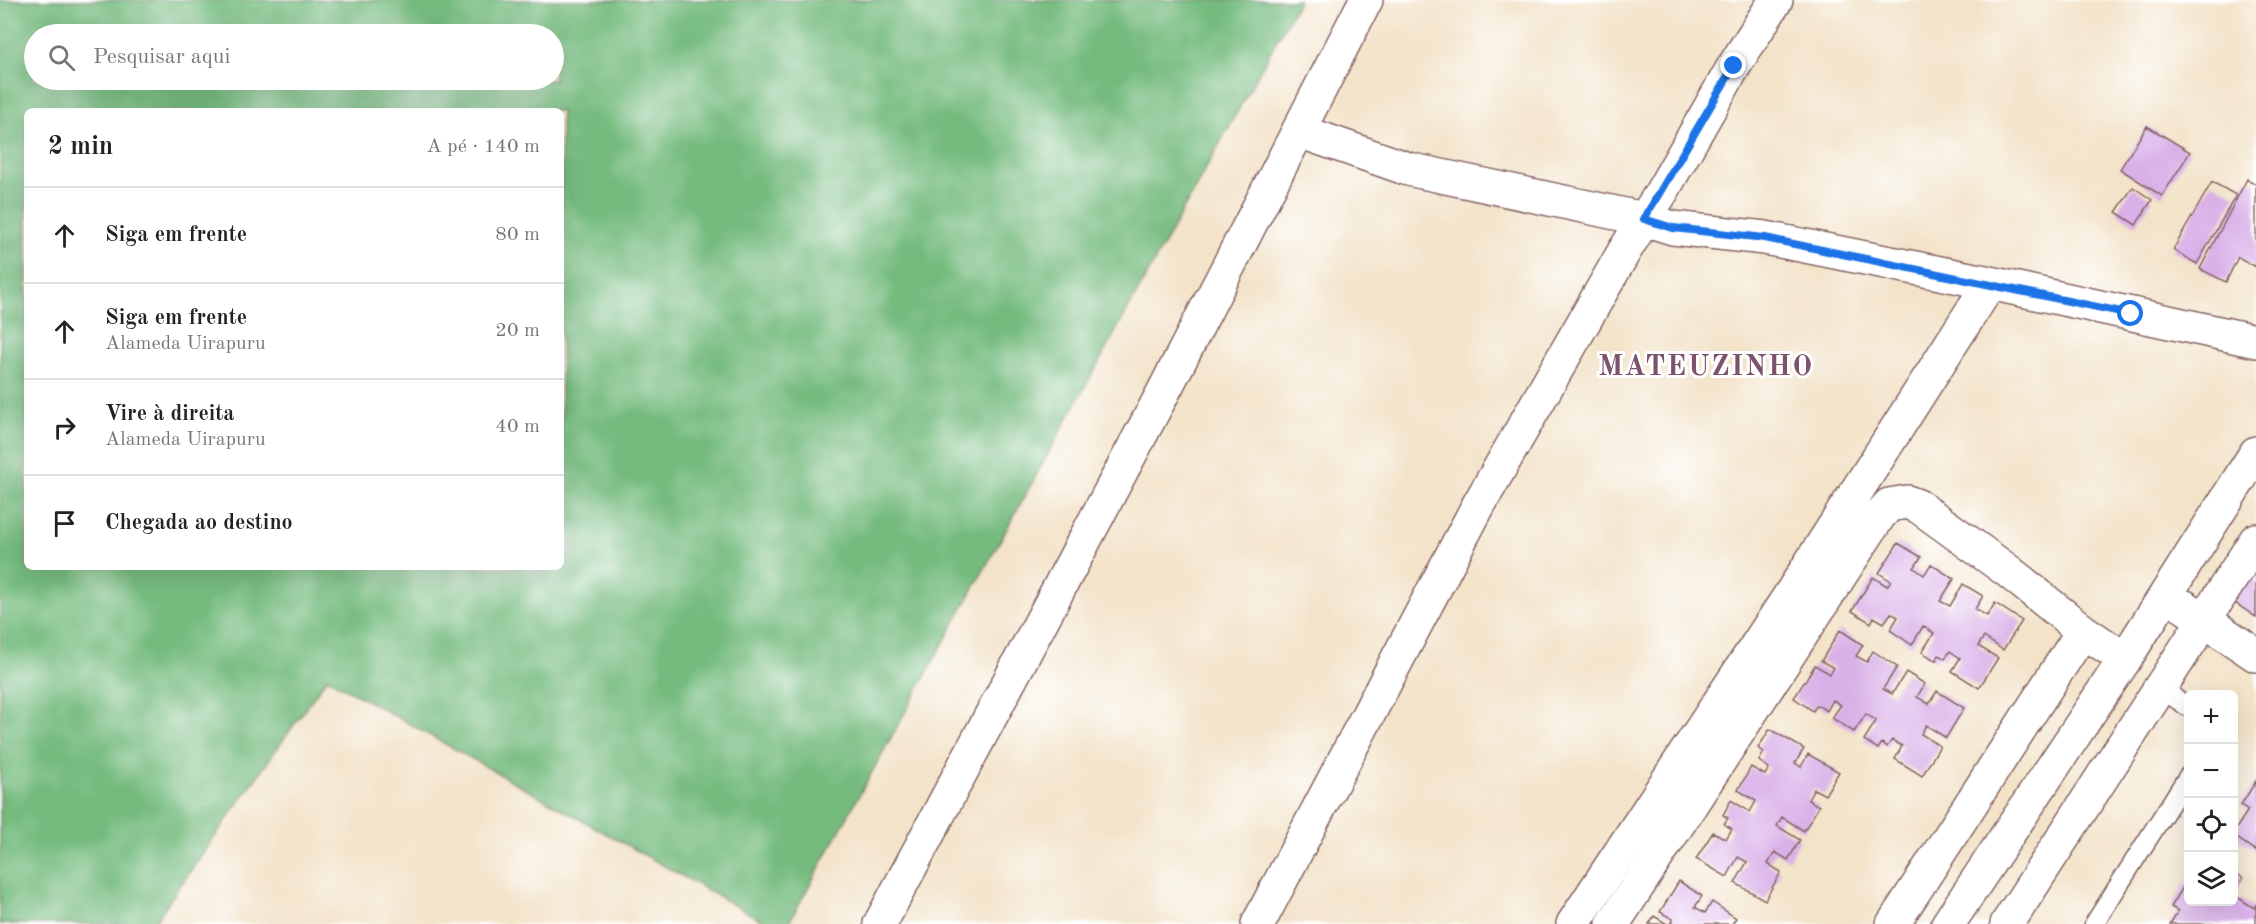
<!DOCTYPE html>
<html lang="pt">
<meta charset="utf-8">
<style>
body{margin:0;font-family:"Old Standard TT",serif;background:#f2f2f2;color:#222}
.controls{position:absolute;right:18px;bottom:18px;display:grid;overflow:hidden;border-radius:9px;box-shadow:0 6px 24px #0002}
.controls button{width:54px;height:54px;display:grid;place-items:center;padding:0;border:0;border-bottom:2px solid #e0e0e0;background:#fff;color:#222;font:30px sans-serif}
.stop{position:absolute;width:18px;height:18px;margin:-14px;border:4px solid #1a73e8;border-radius:50%;background:#fff}
.stop.end{background:#1a73e8;border-color:#fff;box-shadow:0 2px 6px #0008}
.list{margin:0;padding:0;list-style:none}
h2{display:flex;justify-content:space-between;align-items:center;height:78px;margin:0;padding:0 24px;font-size:26px}
h2 small{font-size:20px;font-weight:400;color:#767676}
.list li{display:grid;grid-template-columns:39px 1fr auto;gap:18px;align-items:center;box-sizing:border-box;height:96px;padding:0 24px;border-top:2px solid #e0e0e0}
.list b{display:block;font-size:22px;white-space:nowrap}
.list p{margin:0;font-size:20px;white-space:nowrap;color:#767676}
.list em{font-size:20px;font-style:normal;color:#767676}
.icon{flex:none;width:33px;height:33px;fill:none;stroke:currentColor;stroke-width:2;stroke-linecap:round;stroke-linejoin:round}
.map{position:relative;flex:none;width:2256px;height:924px;overflow:hidden}
.search{position:absolute;background:#fff;box-shadow:0 6px 24px #0002;left:24px;top:24px;width:540px;height:66px;display:flex;align-items:center;gap:15px;box-sizing:border-box;padding:0 21px;border-radius:33px;color:#767676;font-size:22px}
.panel{position:absolute;background:#fff;box-shadow:0 6px 24px #0002;left:24px;top:108px;width:540px;height:462px;border-radius:9px}
.map>svg:first-child{display:block}
.forest{fill:#75bb7e;stroke:#606d54;stroke-width:1.5;fill-rule:evenodd}
.building{fill:#d9b0e8}
.lines{fill:none;stroke-linecap:round;stroke-linejoin:round}
.lane-casing{stroke:#856462;stroke-width:21}
.street-casing{stroke:#856462;stroke-width:36}
.lane{stroke:#fff;stroke-width:18}
.street{stroke:#fff;stroke-width:33}
.route{stroke:#1a73e8;stroke-width:8}
.labels{text-anchor:middle;stroke-width:6;stroke-linejoin:round;paint-order:stroke}
.district-label{font-size:28px;font-weight:bold;letter-spacing:1.5px;fill:#7c526d;stroke:#fff}
</style>
<div class="map">
<svg width="2256" height="924" viewBox="0 0 2256 924">
<rect width="100%" height="100%" fill="#fff"/>
<filter id="ink" filterUnits="userSpaceOnUse"><feTurbulence type="fractalNoise" baseFrequency=".0167" numOctaves="2"/><feDisplacementMap in="SourceGraphic" scale="12" xChannelSelector="R" yChannelSelector="G"/><feConvolveMatrix kernelMatrix="1 2 1 2 8 2 1 2 1" color-interpolation-filters="sRGB"/></filter>
<filter id="wash" filterUnits="userSpaceOnUse"><feTurbulence type="fractalNoise" baseFrequency=".008" numOctaves="4" result="noise"/><feDisplacementMap in="SourceGraphic" scale="24" xChannelSelector="R" yChannelSelector="G"/><feGaussianBlur stdDeviation="1.35" result="paint"/><feColorMatrix in="noise" values="0 0 0 0 0 0 0 0 0 0 0 0 0 0 0 0 0 1.4 0 .05"/><feComposite in="paint" operator="in"/></filter>
<g filter="url(#wash)">
<rect width="100%" height="100%" fill="#f3e3c9"/>
<path class="forest" d="M0,0H1299L788,924H768L327,678L153,924H0ZM34,34H554V80H34ZM27,111H561V567H27Z"/>
<g id="blocks">
<path class="building" d="M2147,126L2190,152L2162,196L2120,169Z
M2247,179L2256,184V267L2238,257L2226,282L2200,269Z
M2212,182L2236,195L2197,264L2173,250Z
M2133,187L2152,200L2136,225L2116,212Z
M1898,543L1921,557L1914,568L1924,575L1931,564L1954,579L1940,601L1950,606L1963,584L1983,596L1975,609L1987,616L1995,603L2022,621L2003,650L1984,637L1978,646L1998,658L1979,688L1952,671L1960,658L1950,651L1945,659L1939,655L1936,661L1922,652L1934,633L1923,626L1912,645L1890,630L1898,617L1891,613L1884,623L1874,617L1871,623L1852,611L1873,577L1887,586L1891,581L1879,573Z
M2256,551V617L2226,597Z
M1840,630L1863,645L1856,656L1867,662L1873,651L1897,667L1883,689L1892,694L1906,672L1925,684L1917,697L1929,704L1937,691L1964,708L1946,738L1926,725L1921,734L1940,746L1922,776L1895,759L1902,746L1892,740L1887,747L1882,743L1878,749L1864,740L1876,721L1866,714L1854,732L1832,718L1841,705L1833,700L1827,711L1817,705L1813,711L1794,698L1815,665L1830,674L1834,668L1821,661Z
M1770,729L1804,749L1795,763L1801,767L1808,754L1839,772L1825,795L1814,789L1808,800L1819,806L1804,831L1782,817L1777,826L1800,840L1788,860L1775,852L1768,864L1781,872L1765,900L1735,883L1747,862L1738,857L1727,877L1696,859L1713,832L1726,839L1732,829L1724,824L1728,818L1723,815L1731,800L1750,812L1756,801L1738,790L1751,767L1765,775L1769,768L1759,761L1764,752L1758,748Z
M2256,781V851L2234,836V832L2248,810L2241,805Z
M2234,872L2243,878L2234,894Z
M2188,879V902H2234V895L2254,908L2256,905V924H2170L2178,911L2171,907Z
M1679,881L1702,896L1695,907L1705,913L1712,902L1736,918L1732,924H1670L1673,919L1660,912Z
M1654,916L1667,924H1649Z"/>
</g>
</g>
<g filter="url(#ink)">
<use href="#blocks" fill-opacity="0" stroke="#856462" stroke-width="1.5"/>
<g class="lines">
<g class="lane-casing">
<path id="lane" d="M2160,688L2188,707
M2094,924L2188,776"/>
</g>
<g class="street-casing">
<path id="street" d="M1299,131L1408,169L1644,219L1673,228L1765,238L1990,283L2256,341
M2185,607L2256,655
M880,924L1164,391L1366,0
M1258,924L1478,506L1625,250L1661,193L1734,66L1776,0
M1573,924L1792,592L1990,283
M1613,924L1879,516L1889,505L1907,502L1918,506L2008,571L2083,631L2125,659
M1893,924L2083,631
M1948,924L2125,659L2256,453
M2007,924L2256,540"/>
</g>
<use href="#lane" class="lane"/>
<use href="#street" class="street"/>
</g>
</g>
<g class="lines" filter="url(#ink)">
<path class="route" d="M1734,66L1644,219L1673,228L1765,238L2131,314"/>
</g>
<g class="labels">
<g class="district-label">
<text x="1706" y="375">MATEUZINHO</text>
</g>
</g>
</svg>
<div class="controls">
<button>+</button>
<button>−</button>
<button><svg class="icon" aria-label="locate" viewBox="0 0 24 24"><circle cx="12" cy="12" r="6"/><path d="M12 2v4M12 18v4M2 12h4M18 12h4"/></svg></button>
<button><svg class="icon" aria-label="layers" viewBox="0 0 24 24"><path d="M12 4l9 5-9 5-9-5zM3 14l9 5 9-5"/></svg></button>
</div>
<div class="stop" style="left:2131px;top:314px"></div>
<div class="stop end" style="left:1734px;top:66px"></div>
<div class="search"><svg class="icon" aria-label="search" viewBox="0 0 24 24"><circle cx="10" cy="10" r="6"/><path d="M15 15l6 6"/></svg>Pesquisar aqui</div>
<section class="panel">
<h2>2 min<small>A pé · 140 m</small></h2>
<ul class="list">
<li><svg class="icon" aria-label="ahead" viewBox="0 0 24 24"><path d="M12 20V5M6 11l6-6 6 6"/></svg><div><b>Siga em frente</b></div><em>80 m</em></li>
<li><svg class="icon" aria-label="ahead" viewBox="0 0 24 24"><path d="M12 20V5M6 11l6-6 6 6"/></svg><div><b>Siga em frente</b><p>Alameda Uirapuru</p></div><em>20 m</em></li>
<li><svg class="icon" aria-label="right" viewBox="0 0 24 24"><path d="M7 20v-9h11M14 6l5 5-5 5"/></svg><div><b>Vire à direita</b><p>Alameda Uirapuru</p></div><em>40 m</em></li>
<li><svg class="icon" aria-label="arrive" viewBox="0 0 24 24"><path d="M6 21V4h12l-3 4 3 4H6"/></svg><div><b>Chegada ao destino</b></div></li>
</ul>
</section>
</div>
